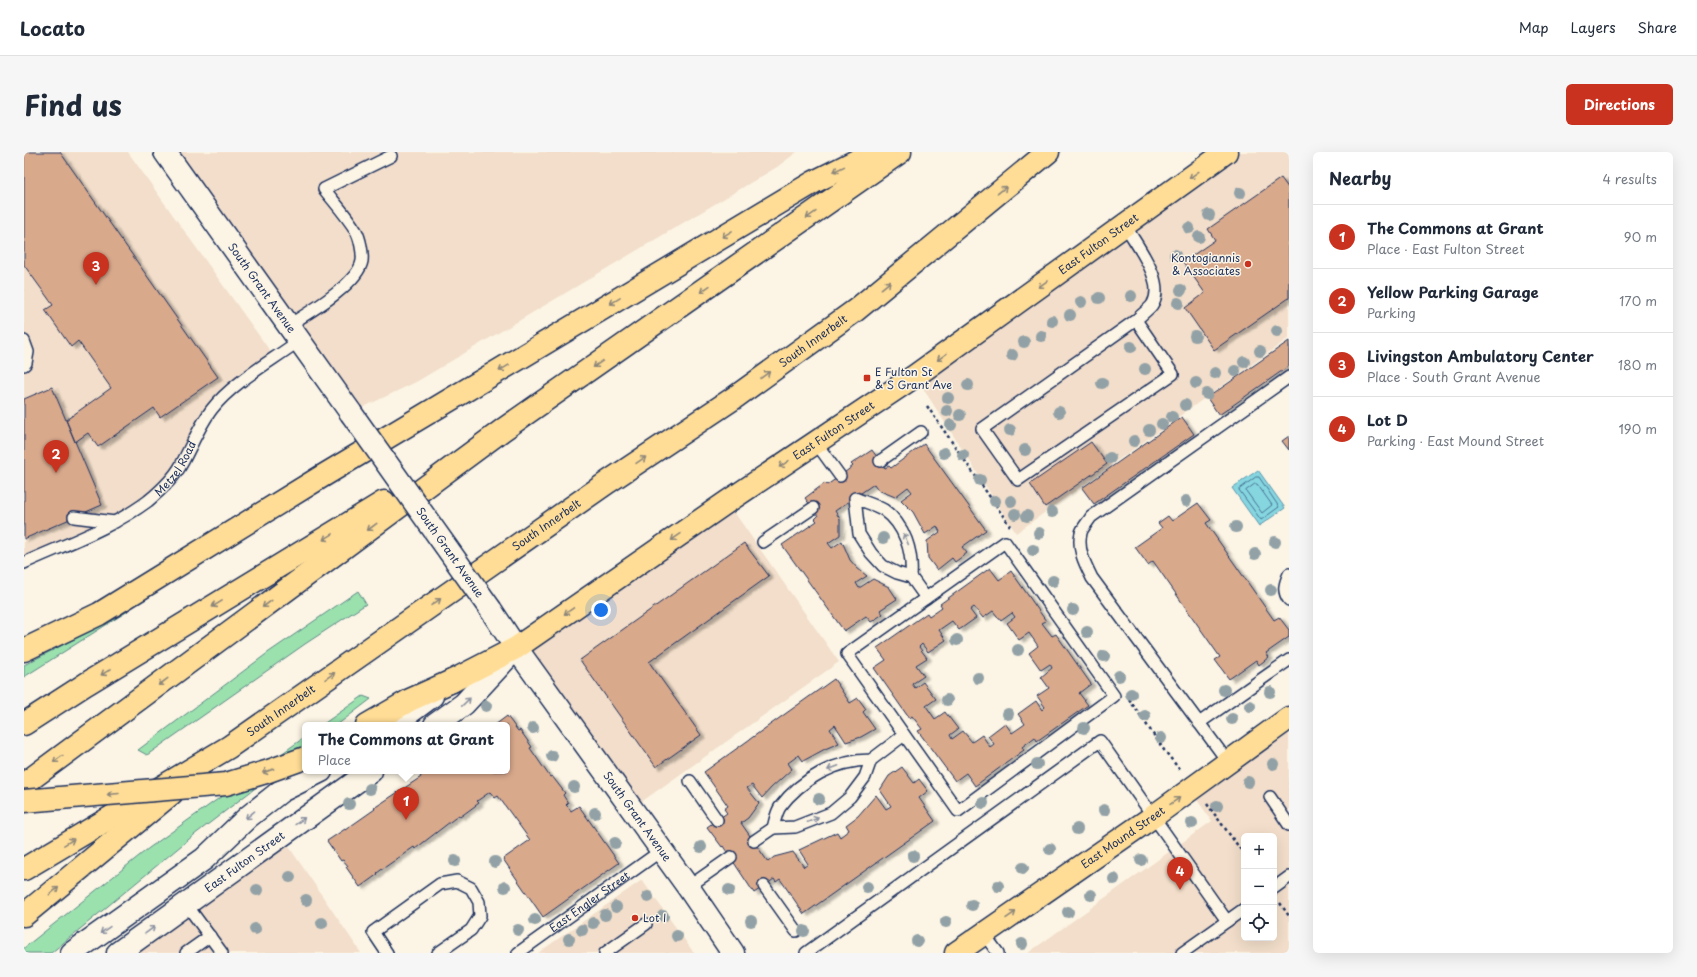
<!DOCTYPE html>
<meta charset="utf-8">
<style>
body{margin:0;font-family:"Playpen Sans",sans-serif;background:#f6f6f7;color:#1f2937}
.controls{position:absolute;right:12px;bottom:12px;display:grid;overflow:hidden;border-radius:6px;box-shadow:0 4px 16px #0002}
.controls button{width:36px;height:36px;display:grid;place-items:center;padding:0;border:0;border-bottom:1px solid #e0e1e3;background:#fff;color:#1f2937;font:20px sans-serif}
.you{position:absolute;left:577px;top:458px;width:14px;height:14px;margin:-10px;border:3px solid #fff;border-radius:50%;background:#1a73e8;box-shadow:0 0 0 6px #1a73e833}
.badge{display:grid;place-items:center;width:26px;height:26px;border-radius:50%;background:#c8321e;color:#fff;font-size:13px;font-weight:700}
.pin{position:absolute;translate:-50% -33px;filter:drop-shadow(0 1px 2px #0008)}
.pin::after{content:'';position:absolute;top:21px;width:14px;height:12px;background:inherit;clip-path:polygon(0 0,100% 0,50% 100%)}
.popup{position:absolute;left:278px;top:570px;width:208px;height:52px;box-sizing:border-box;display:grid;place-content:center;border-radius:6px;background:#fff;filter:drop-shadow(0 1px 3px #0005);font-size:13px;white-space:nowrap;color:#747a83}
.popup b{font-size:15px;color:#1f2937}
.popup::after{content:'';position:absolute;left:50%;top:100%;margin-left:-8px;border:8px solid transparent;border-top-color:#fff}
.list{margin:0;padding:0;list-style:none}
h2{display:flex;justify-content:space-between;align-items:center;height:52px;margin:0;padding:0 16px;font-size:17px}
h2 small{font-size:13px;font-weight:400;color:#747a83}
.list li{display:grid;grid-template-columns:26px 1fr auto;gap:12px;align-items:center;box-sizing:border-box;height:64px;padding:0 16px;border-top:1px solid #e0e1e3}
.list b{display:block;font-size:15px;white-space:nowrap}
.list p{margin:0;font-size:13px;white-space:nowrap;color:#747a83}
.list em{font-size:13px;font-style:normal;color:#747a83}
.icon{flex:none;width:22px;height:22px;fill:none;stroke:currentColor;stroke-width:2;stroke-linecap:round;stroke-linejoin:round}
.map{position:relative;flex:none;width:1265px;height:801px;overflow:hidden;border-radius:6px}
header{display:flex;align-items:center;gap:24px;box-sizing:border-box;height:56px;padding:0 20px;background:#fff;border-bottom:1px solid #e0e1e3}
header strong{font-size:19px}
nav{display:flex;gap:22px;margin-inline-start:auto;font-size:14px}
.intro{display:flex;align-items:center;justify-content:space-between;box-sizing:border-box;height:96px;padding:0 24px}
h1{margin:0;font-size:28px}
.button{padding:10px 18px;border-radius:6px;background:#c8321e;color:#fff;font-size:14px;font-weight:700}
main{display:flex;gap:24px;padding:0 24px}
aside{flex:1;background:#fff;border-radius:6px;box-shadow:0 4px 16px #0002}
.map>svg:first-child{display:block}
.built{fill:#f2deca;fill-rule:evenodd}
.green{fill:#9be1ae;stroke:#5b8886}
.water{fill:#86d6e0;stroke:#5b93ac}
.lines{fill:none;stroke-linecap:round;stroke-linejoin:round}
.shore{stroke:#467292;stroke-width:1}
.building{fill:#d9a98c;stroke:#1b2f5e;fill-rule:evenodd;filter:url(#shadow)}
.service-casing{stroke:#1b2f5e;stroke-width:14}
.tertiary-casing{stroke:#1b2f5e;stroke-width:25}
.primary-casing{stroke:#1b2f5e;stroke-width:25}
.motorway-casing{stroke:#1b2f5e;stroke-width:25}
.path{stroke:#1b2f5e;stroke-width:2.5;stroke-dasharray:3 3;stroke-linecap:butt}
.service{stroke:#fcf5e5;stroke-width:11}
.tertiary{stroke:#fcf5e5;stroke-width:22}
.primary{stroke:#ffdd96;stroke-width:22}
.motorway{stroke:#ffdd96;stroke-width:22}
.tertiary-bridge-casing{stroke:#1b2f5e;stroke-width:25;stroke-linecap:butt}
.motorway-bridge-casing{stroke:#1b2f5e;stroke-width:25;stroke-linecap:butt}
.tertiary-bridge{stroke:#fcf5e5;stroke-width:22}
.motorway-bridge{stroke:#ffdd96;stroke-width:22}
.tree{fill:#92a1a6}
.oneway{stroke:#8d867a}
.oneway2{stroke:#8c92a2}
.poi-dot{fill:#c8321e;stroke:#fcf5e5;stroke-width:1.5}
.labels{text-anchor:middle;stroke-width:3;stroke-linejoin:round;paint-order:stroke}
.street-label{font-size:11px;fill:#1b2f5e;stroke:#fcf5e5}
.poi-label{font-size:11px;fill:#1b2f5e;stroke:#fcf5e5;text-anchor:start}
</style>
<header>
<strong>Locato</strong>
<nav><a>Map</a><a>Layers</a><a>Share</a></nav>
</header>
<div class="intro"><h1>Find us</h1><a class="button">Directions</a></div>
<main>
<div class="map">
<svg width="1265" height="801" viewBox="0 0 1265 801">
<defs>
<filter id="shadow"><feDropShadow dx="4.5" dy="2.5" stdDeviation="1" flood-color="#0004"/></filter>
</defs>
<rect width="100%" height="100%" fill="#fcf5e5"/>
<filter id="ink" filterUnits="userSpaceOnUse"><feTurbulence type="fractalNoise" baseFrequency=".025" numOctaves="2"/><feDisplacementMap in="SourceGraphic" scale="8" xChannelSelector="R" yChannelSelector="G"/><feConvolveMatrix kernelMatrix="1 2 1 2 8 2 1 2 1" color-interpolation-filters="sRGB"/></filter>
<g filter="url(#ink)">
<path class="built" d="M0,0H104L251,206L205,239L156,314L125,348L0,410Z
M149,0H773L753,15L392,230L327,261Z
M1200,0H1265V186L992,381L891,224Z
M703,350L815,510L610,655L492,496Z
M1265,558V801H1004L1188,669L1161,631ZM1220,684H1250V786H1220Z
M257,683L337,801H94Z
M618,728L670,801H514Z"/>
<path class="green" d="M334,439L342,452L281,492L123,603L114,598L245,500Z
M104,459L0,525V513Z
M339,544L347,547L313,573H298Z
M281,585V598L170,683L27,801H0V796L125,696Z"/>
<path class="water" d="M1234,318L1261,356L1235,374L1208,336Z"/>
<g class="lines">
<path class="shore" d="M1232,325H1235L1255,355L1237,368L1215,338Z
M1231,332H1233L1248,353L1238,361L1222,339Z"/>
</g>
<path class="building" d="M0,0H36L194,225L136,265L130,256L74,295L64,281L51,290L42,268L87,236L54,189L47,195L21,158L29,153L0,113Z
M1257,26L1265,37V146L1190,198L1161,156L1181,141L1159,110L1191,88L1184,77Z
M1265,189V214L1195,263L1183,246Z
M28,235L78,353L0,387V247Z
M1158,265L1170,282L1070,352L1058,336Z
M1265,284V298L1258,289Z
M1067,290L1083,312L1021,355L1006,332Z
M900,292L962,378L938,395L943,401L931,410L928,406L913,418L904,406L903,389L916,380L913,374L901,382L889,360L877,348L888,340L884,335L871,345L854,338L850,332L811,359L816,367V383L804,391L808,396L818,389L826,408L833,416L843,424L832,431L835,436L849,427L865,435L873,447L856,458L859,462L847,470L842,464L820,479L758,393L793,369L791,367L794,364L781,346L801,331L803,333L816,324L829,314L827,312L848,298L861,316L865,314L867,316Z
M1174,351L1187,368L1182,371L1250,468L1255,465L1265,478V485L1242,501L1245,505L1235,513L1232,508L1205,527L1191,508L1196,505L1129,409L1124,413L1111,395L1138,376L1134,371L1144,364L1148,369Z
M720,391L745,424L625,510L677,583L632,615L556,508Z
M966,416L975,428L987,419L1022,469L1018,471L1028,484L1032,482L1067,532L1055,541L1064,553L1013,589L1011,585L998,595L1000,598L951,634L942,621L931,629L894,579L898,577L888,564L885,566L850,516L862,508L853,496L903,461L905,464L918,455L916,452ZM950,455L959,466L969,459L977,469L988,461L991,465L983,471L995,488L1005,481L1014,494L1005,501L1017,518L1026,512L1028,516L1017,525L1025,536L1013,544L1021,555L1018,558L1012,549L994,562L1001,572L988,581L981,571L964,584L970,592L966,595L958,583L948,590L939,579L928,587L926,583L934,577L921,560L911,567L902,554L912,547L899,530L891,536L888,532L900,524L892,513L903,506L895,495L898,492L904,500L922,488L915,478L928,469L935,478L952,466L946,458Z
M810,527L826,551L834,546L842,557L839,560L851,577L837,585L822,590L811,573L806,577L815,591L801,597L779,609L775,603L764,611L768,617L747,636L738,646L728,633L723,636L735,651L724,666L717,671L744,710L750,705L769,700L780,715L784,712L775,698L813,680L816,685L825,678L822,673L834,664L852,643L862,657L867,654L856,638L865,624L878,615L890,631L895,627L904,639L895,646L911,669L780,762L756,727L752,730L750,727L730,741L699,694L698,695L683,675L703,661L700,657L704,654L680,620Z
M483,564L494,579L496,578L508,595L506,596L526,625L528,624L541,641L539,643L544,651L542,653L545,656L547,659L555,654L595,711L519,765L479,707L506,688L474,644L471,646L466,640L453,649L455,651L436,665L435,663L391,697L390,695L357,718L353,721L354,722L336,735L322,715L324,714L319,708L317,709L303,689L321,677V678L351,657L350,656L397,625L396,623L402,619H483V573H471Z"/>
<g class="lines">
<g class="service-casing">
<g id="service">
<path d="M1101,73C1112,93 1143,130 1128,153C1124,158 1117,163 1112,168L958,277L994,328L1149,222L1112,168"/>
<path d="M265,173C284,161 334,132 338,109C339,101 336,86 332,79C323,64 311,51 300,37L367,4"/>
<path d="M0,189L4,200L2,211L0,213"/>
<path d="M792,291L816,324"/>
<path d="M856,309L897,280"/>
<path d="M50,365L91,370"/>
<path d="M739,390L789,356"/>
<path d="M981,390L1090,544L934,659L823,502Z"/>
<path id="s1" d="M0,411C42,392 88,376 124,349C136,339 150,326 157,313C167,295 175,274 188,257C209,230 248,209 276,188"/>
<path d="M1265,422C1261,431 1258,439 1265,448"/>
<path d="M887,425C889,400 881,373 860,358C852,353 840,350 831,346L835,382L847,401L859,414L873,421L887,425L902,446"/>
<path d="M1175,571L1265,508"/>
<path d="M847,608C812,608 777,627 756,655C752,661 751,669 749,676L771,675L807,661L826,645L841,625L847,608L880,583"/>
<path d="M1204,610L1068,426C1061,412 1053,397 1057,381C1058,376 1064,370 1067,365L1265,225"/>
<path d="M666,629L693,668"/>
<path d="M1246,645L1265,673"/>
<path d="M730,689L749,676"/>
<path d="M740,734L772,779"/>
<path d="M664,735L707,705"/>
<path d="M1250,736L1265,725"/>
<path d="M162,752L198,801"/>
<path d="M960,782L974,801"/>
<path d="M162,801L186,784"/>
<path d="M363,801L349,780L416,732L433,729L447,736L455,750L456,764L447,778L414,801"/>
<path id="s2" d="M494,801L638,698"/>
<path d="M581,801L622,772"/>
<path d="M782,801L1076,589L1203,769"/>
<path d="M1158,801L1220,757"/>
</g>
</g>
<g class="tertiary-casing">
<g id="tertiary">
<path id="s3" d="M141,0L327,261"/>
<path id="s4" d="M467,458L492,496L664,735L709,801"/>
<path d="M369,573L408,544"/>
<path d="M411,573L440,552L491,497"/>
<path d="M48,801L180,707L224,665L257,639L297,619"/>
<path id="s5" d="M94,801L347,619"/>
</g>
</g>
<g class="primary-casing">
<g id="primary">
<path id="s6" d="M428,529L492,496L703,350L891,224L1202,0"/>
<path id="s7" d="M932,801L1130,664L1265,566"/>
</g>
</g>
<g class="motorway-casing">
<g id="motorway">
<path d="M0,498L75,462L297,325L790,30L850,0"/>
<path d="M0,572L62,532L360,350"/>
<path d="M343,573L386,548L428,529"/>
<path d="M0,632L480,277L876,0"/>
<path id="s8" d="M0,717L205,595L584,330L710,246L832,158L1024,0"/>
<path d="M0,763L148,641"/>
</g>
</g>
<path class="path" d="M903,254L986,374
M1105,547L1140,598L1156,618
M1183,652L1220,702
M1256,751L1265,764"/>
<use href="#service" class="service"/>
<use href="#tertiary" class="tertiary"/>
<use href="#primary" class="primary"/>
<use href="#motorway" class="motorway"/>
<g class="tertiary-bridge-casing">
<g id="tertiary-bridge">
<path id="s9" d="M327,261L467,458"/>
</g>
</g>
<g class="motorway-bridge-casing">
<path id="motorway-bridge" d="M0,649L202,632L242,620L281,606"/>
</g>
<use href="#tertiary-bridge" class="tertiary-bridge"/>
<use href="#motorway-bridge" class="motorway-bridge"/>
</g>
<g class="tree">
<circle cx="1216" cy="41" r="6"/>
<circle cx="1185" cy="63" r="6"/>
<circle cx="1165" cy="76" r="6"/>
<circle cx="1175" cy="85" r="6"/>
<circle cx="1151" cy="103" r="6"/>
<circle cx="1157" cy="138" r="6"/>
<circle cx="1107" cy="144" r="6"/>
<circle cx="1075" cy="146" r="6"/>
<circle cx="1057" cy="150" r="6"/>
<circle cx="1154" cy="151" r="6"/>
<circle cx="1046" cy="163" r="6"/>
<circle cx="1028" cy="169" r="6"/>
<circle cx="1253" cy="179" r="6"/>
<circle cx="1017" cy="184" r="6"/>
<circle cx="1171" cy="184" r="6"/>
<circle cx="1000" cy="190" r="6"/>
<circle cx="1107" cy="195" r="6"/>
<circle cx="1236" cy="199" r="6"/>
<circle cx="988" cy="203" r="6"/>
<circle cx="1220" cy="210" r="6"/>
<circle cx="1121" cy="217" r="6"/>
<circle cx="1211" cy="219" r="6"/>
<circle cx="1191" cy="221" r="6"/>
<circle cx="1078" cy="231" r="6"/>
<circle cx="1172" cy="231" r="6"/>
<circle cx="944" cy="233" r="6"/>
<circle cx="1183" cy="242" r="6"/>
<circle cx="924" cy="246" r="6"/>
<circle cx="1161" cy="253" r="6"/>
<circle cx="923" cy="259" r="6"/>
<circle cx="1035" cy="260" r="6"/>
<circle cx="936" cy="263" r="6"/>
<circle cx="1148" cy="265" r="6"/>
<circle cx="1138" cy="272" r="6"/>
<circle cx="927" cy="273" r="6"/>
<circle cx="986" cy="278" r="6"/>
<circle cx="1125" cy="278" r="6"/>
<circle cx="1110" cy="289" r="6"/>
<circle cx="1001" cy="298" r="6"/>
<circle cx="920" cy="301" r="6"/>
<circle cx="939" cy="303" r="6"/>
<circle cx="1086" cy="306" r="6"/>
<circle cx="956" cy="328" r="6"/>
<circle cx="971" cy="349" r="6"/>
<circle cx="987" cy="349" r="6"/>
<circle cx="1162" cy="349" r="6"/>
<circle cx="1028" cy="360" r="6"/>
<circle cx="991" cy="362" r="6"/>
<circle cx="1003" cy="364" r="6"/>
<circle cx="1212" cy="375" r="6"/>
<circle cx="1015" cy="381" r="6"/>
<circle cx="859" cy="386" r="6"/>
<circle cx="1251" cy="390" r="6"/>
<circle cx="1009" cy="398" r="6"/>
<circle cx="1231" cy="402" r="6"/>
<circle cx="1029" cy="429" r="6"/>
<circle cx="1247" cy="438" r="6"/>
<circle cx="1049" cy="458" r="6"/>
<circle cx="1063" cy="480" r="6"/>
<circle cx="933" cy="488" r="6"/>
<circle cx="994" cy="498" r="6"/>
<circle cx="1080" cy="504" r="6"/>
<circle cx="1095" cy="524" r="6"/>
<circle cx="954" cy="526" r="6"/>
<circle cx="1200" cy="538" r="6"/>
<circle cx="1246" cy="540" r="6"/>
<circle cx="1107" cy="542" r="6"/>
<circle cx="923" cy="548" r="6"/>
<circle cx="462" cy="554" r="6"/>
<circle cx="1226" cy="554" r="6"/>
<circle cx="984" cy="562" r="6"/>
<circle cx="1121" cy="564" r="6"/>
<circle cx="1208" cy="567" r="6"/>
<circle cx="509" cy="576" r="6"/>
<circle cx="1060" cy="576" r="6"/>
<circle cx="1137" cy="586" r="6"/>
<circle cx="528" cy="604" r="6"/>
<circle cx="1013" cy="612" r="6"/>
<circle cx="1249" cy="612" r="6"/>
<circle cx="1224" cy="630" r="6"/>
<circle cx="550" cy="635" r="6"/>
<circle cx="346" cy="637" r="6"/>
<circle cx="795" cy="647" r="6"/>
<circle cx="959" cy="651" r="6"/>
<circle cx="325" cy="652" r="6"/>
<circle cx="1193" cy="654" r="6"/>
<circle cx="1080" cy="658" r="6"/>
<circle cx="571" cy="661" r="6"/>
<circle cx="1168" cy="671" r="6"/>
<circle cx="1053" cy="677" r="6"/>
<circle cx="591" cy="691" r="6"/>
<circle cx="677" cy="695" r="6"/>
<circle cx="1026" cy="697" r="6"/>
<circle cx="889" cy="704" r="6"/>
<circle cx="1117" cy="708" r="6"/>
<circle cx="431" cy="709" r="6"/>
<circle cx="471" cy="710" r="6"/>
<circle cx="999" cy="716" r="6"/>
<circle cx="266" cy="725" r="6"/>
<circle cx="1090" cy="727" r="6"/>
<circle cx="974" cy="734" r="6"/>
<circle cx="481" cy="735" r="6"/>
<circle cx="843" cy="735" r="6"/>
<circle cx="233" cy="738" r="6"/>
<circle cx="705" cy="738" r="6"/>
<circle cx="1067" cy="743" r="6"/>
<circle cx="624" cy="745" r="6"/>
<circle cx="282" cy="748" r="6"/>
<circle cx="948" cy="753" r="6"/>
<circle cx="592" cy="755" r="6"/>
<circle cx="1044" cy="760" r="6"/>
<circle cx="581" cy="763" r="6"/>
<circle cx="639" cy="764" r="6"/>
<circle cx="511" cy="768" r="6"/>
<circle cx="727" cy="769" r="6"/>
<circle cx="922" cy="770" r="6"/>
<circle cx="298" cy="771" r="6"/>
<circle cx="569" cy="771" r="6"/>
<circle cx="231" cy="777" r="6"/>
<circle cx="494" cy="778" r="6"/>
<circle cx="558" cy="778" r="6"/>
<circle cx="780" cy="779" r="6"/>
<circle cx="653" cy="784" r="6"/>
<circle cx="545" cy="787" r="6"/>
<circle cx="893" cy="789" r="6"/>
<circle cx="998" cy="792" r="6"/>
</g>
<defs><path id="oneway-shaft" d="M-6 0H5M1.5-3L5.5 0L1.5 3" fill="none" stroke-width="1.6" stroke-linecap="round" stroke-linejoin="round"/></defs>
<g class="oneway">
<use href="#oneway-shaft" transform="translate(815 17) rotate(154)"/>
<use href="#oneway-shaft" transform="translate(1170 23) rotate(144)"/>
<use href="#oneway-shaft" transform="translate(978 38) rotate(-39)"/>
<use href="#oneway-shaft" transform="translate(787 63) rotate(145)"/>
<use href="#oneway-shaft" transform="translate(703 82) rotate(149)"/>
<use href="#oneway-shaft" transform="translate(1019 132) rotate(144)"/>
<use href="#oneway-shaft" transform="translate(862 133) rotate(-39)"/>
<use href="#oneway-shaft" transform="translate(681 137) rotate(145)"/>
<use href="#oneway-shaft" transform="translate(591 149) rotate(149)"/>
<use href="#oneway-shaft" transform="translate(918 205) rotate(144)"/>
<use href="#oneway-shaft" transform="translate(574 212) rotate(145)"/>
<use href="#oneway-shaft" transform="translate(480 216) rotate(149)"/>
<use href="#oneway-shaft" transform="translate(741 223) rotate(-36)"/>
<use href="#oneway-shaft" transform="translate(617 308) rotate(-34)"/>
<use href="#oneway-shaft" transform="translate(760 312) rotate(146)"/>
<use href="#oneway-shaft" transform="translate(348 375) rotate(143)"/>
<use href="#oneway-shaft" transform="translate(304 385) rotate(149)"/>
<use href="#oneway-shaft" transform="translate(652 385) rotate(145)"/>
<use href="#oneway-shaft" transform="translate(412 450) rotate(-35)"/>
<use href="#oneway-shaft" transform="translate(193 452) rotate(149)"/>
<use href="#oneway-shaft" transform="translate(243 452) rotate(143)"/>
<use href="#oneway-shaft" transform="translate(545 459) rotate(145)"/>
<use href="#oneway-shaft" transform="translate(82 520) rotate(149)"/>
<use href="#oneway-shaft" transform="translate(306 524) rotate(-35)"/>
<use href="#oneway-shaft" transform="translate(139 530) rotate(143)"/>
<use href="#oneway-shaft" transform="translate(34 607) rotate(144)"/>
<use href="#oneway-shaft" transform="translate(244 619) rotate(161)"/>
<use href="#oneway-shaft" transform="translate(89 642) rotate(175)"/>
<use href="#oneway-shaft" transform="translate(1151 649) rotate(-35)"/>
<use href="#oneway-shaft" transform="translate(45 690) rotate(-31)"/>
<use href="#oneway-shaft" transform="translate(30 739) rotate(-39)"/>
<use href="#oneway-shaft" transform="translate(987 763) rotate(-35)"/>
</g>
<g class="oneway2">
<use href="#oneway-shaft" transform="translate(882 387) rotate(-113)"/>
<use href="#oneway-shaft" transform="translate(442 550) rotate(-44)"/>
<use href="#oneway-shaft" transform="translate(809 616) rotate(159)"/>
<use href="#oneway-shaft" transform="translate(226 663) rotate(140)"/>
<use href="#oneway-shaft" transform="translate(789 668) rotate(-21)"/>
<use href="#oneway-shaft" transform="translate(276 669) rotate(-36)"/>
<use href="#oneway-shaft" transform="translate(81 778) rotate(145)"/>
<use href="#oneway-shaft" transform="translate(126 778) rotate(-36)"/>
</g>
</g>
<g class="poi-dot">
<circle cx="1224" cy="112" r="4"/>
<rect x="839" y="222" width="8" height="8" rx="2"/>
<circle cx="611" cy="766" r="4"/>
</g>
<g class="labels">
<g class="street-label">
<text dy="4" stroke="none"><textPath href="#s6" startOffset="781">East Fulton Street</textPath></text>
<text dy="4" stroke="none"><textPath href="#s3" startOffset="167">South Grant Avenue</textPath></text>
<text dy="4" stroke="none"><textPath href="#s8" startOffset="950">South Innerbelt</textPath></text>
<text dy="4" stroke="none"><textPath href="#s6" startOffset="457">East Fulton Street</textPath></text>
<text dy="4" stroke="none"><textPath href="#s1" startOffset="182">Metzel Road</textPath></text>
<text dy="4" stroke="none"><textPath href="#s8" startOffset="626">South Innerbelt</textPath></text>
<text dy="4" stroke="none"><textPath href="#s9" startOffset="171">South Grant Avenue</textPath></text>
<text dy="4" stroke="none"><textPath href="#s8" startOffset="302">South Innerbelt</textPath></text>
<text dy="4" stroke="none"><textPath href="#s4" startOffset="253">South Grant Avenue</textPath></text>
<text dy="4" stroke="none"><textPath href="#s7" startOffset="203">East Mound Street</textPath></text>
<text dy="4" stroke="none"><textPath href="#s5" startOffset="156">East Fulton Street</textPath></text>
<text dy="4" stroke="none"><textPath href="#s2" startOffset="88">East Engler Street</textPath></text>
</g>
<g class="poi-label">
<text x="1216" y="110" text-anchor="end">Kontogiannis<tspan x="1216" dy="13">&amp; Associates</tspan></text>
<text x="851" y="224">E Fulton St<tspan x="851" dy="13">&amp; S Grant Ave</tspan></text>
<text x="619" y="770">Lot I</text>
</g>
</g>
</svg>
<div class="controls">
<button>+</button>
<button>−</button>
<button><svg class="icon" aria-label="locate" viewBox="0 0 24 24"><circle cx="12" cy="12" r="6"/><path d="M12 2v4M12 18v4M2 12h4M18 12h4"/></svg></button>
</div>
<div class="you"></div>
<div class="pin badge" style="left:382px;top:668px">1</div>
<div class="popup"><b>The Commons at Grant</b>Place</div>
<div class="pin badge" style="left:32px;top:321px">2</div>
<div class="pin badge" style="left:72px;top:133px">3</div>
<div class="pin badge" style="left:1156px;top:738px">4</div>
</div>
<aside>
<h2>Nearby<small>4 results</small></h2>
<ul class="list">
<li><span class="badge">1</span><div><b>The Commons at Grant</b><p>Place · East Fulton Street</p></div><em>90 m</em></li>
<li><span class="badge">2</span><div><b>Yellow Parking Garage</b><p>Parking</p></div><em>170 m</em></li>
<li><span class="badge">3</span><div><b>Livingston Ambulatory Center</b><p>Place · South Grant Avenue</p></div><em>180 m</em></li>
<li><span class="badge">4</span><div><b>Lot D</b><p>Parking · East Mound Street</p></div><em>190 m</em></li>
</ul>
</aside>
</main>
